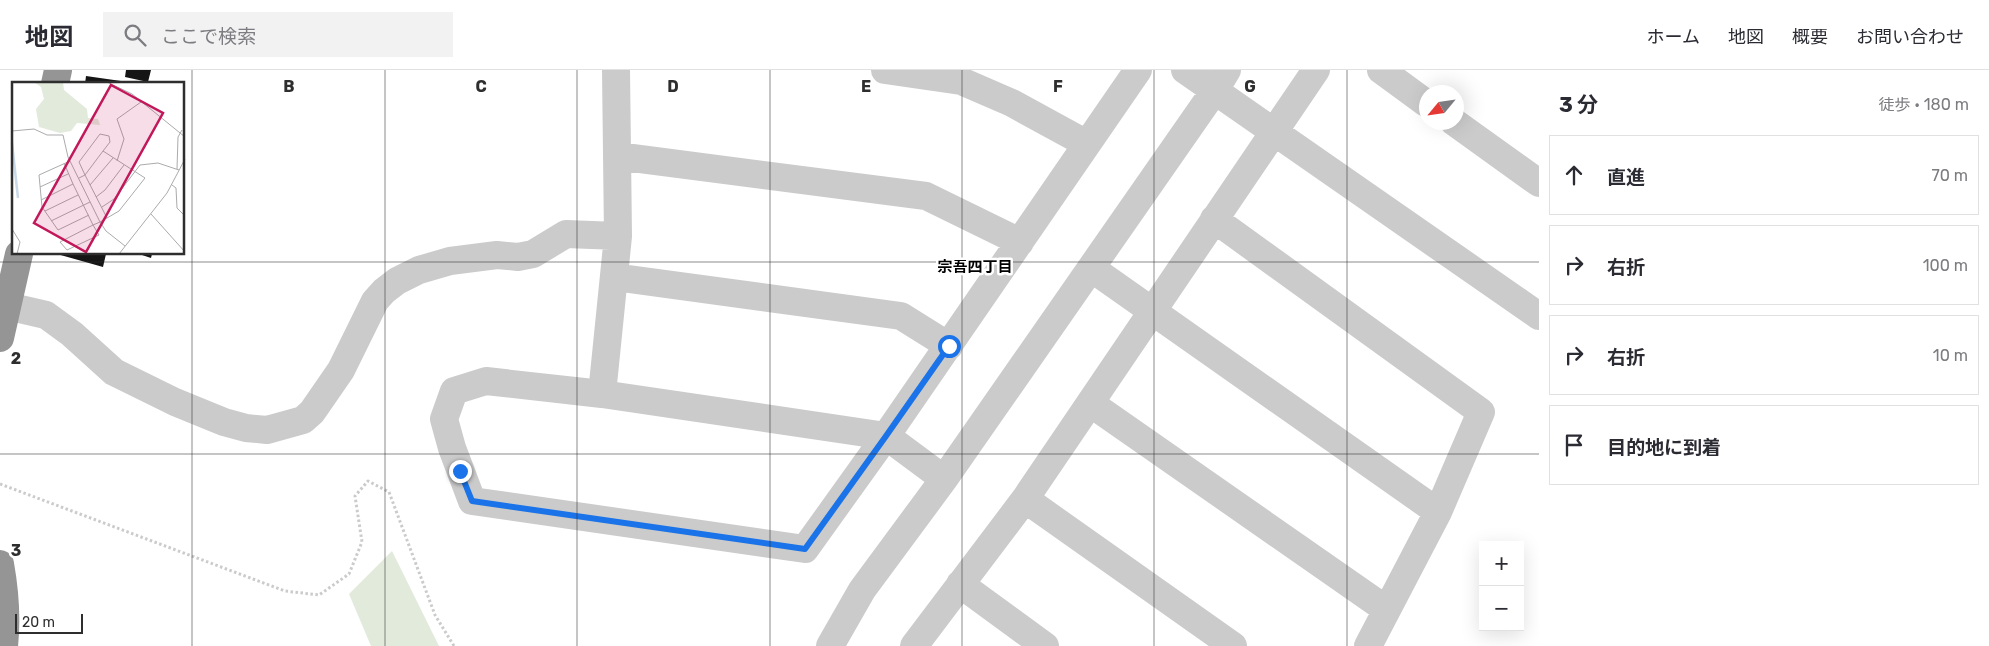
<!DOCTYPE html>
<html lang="ja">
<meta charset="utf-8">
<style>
body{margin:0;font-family:Rubik,"Noto Sans JP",sans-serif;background:#f2f2f3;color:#2b2b33}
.controls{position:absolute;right:15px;bottom:15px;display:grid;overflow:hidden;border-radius:0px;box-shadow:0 5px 20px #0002}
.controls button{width:45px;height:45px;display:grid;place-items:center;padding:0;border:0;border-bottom:1px solid #e1e1e2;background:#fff;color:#2b2b33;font:25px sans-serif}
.compass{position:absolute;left:1419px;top:15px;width:45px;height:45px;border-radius:50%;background:#fff;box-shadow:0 5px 20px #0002;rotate:241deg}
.scale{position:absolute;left:15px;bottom:12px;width:68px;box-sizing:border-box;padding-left:5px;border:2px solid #2e2e2e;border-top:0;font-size:14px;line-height:18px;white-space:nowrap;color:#2e2e2e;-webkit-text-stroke:4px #fff;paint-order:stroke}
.stop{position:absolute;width:15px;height:15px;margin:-11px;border:4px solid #1a73e8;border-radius:50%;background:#fff}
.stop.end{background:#1a73e8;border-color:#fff;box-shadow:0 1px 5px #0008}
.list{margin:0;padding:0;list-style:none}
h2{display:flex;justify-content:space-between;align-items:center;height:65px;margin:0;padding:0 20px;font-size:21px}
h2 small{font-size:16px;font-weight:400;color:#7c7c81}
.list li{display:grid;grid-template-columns:32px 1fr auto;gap:15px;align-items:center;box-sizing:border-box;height:80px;margin:0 10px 10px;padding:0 10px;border:1px solid #e1e1e2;border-radius:0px}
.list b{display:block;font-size:19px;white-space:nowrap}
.list em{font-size:16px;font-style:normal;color:#7c7c81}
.icon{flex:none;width:28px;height:28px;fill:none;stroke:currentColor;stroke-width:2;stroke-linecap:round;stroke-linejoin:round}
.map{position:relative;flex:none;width:1539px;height:576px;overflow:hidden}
header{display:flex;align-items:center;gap:30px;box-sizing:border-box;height:70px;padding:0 25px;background:#fff;border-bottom:1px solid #e1e1e2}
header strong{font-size:24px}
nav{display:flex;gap:28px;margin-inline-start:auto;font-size:18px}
.search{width:350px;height:45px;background:#f2f2f3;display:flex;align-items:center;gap:12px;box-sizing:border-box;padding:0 18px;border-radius:0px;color:#7c7c81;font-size:19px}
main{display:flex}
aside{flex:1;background:#fff}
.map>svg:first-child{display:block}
.green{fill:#e2eadc}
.building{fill:#151515}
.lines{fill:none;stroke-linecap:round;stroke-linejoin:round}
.path{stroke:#cbcbcb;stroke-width:3;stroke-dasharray:2.5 2.5;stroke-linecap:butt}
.minor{stroke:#cbcbcb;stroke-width:28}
.highway{stroke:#959595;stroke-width:28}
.route{stroke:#1a73e8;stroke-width:6}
.grid{fill:none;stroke:#2e2e2e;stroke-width:1;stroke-opacity:0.55}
.labels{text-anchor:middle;stroke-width:5;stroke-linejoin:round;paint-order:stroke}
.neighbourhood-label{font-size:15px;font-weight:bold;fill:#000;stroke:#fff}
.inset-river{fill:none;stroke:#c9d9e9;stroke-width:2.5}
.inset-road{fill:none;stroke:#ababab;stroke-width:1}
.view{fill:#c2185b;fill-opacity:0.15;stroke:#c2185b;stroke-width:2.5}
.inset-edge{fill:none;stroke:#2e2e2e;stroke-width:2.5}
.grid-label{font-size:16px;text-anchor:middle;font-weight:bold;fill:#2e2e2e;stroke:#fff;stroke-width:5;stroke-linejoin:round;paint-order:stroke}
</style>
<header>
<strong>地図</strong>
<div class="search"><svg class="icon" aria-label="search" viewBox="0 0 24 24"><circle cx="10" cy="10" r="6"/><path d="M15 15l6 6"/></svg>ここで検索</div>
<nav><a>ホーム</a><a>地図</a><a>概要</a><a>お問い合わせ</a></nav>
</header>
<main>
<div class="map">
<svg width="1539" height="576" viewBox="0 0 1539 576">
<rect width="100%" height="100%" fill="#fff"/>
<path class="green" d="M392,481L439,576H371L349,524Z"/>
<path class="building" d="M126,0H151L148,12L125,7Z
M86,6L121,11L120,14H85Z
M57,184H106L103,197Z
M139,184H152L151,188Z"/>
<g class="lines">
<path class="path" d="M0,414L285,521L319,525L349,504L362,472L355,426L368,411L389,422L435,545L454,576"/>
<path class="minor" d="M885,0L961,11L1012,33L1087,74
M1185,0L1539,246
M1381,0L1426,33
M1454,52L1539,113
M617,86L926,126L1020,172
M1214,149L1481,342L1438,442L1368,576
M1091,198L1438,442
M614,207L901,246L949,276
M7,236L46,245L72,264L114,302L175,332L224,352L246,358L267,360L303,350L312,342L341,300L375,231L384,221L397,211L419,200L450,191L497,185L518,187L533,184L566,164L618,166
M602,324L618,166L616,0
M1090,333L1387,540
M944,409L886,366L602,324L486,311L454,321L444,349L452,378L472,431L805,479L886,366L1138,0
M1025,429L1233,576
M960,514L1045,576
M830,576L862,520L944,409L1215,20L1227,0
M914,576L1025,429L1316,0"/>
<path class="highway" d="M55,14L58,0
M0,268L19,184
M0,494C5,522 7,548 4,576"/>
</g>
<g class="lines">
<path class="route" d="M460,401L472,431L805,479L886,366L949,276"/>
</g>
<path class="grid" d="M192,0V576M385,0V576M577,0V576M770,0V576M962,0V576M1154,0V576M1347,0V576M0,192H1539M0,384H1539"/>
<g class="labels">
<g class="neighbourhood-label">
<text x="975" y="202">宗吾四丁目</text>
</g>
</g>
<g transform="translate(12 12)">
<rect width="172" height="172" fill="#fff"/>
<path d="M22,0H51L52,8L75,27L76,36L86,37L88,43L65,41L59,49L48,51L27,45L24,27L32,17L29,5Z" fill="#e2eadc"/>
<path class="inset-river" d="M0,61L6,116"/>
<path class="inset-road" d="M95,0L120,12L173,55M0,49L22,47L35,53H51L56,75L88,140L94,149L113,164M58,79L27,93L30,125L46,148L77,133M105,79L112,57L105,37L129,20M52,81L61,102L81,143L87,153L55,168L48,160L81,143L88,140L95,136L107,129L133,96L91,69M165,87L166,55L170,48M67,96L73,93L91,69L98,60L97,54L88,52L67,80L73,93L95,136M78,103L101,76M160,103L164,106L165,126L173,134M28,105L56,92M84,115L93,108L112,83M29,118L61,102M90,125L102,117L128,83L146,81L167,88M33,129L66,113M139,132L173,170M39,139L78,120M0,147L8,160L5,172M107,172L155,111L173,77"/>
<path class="view" d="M99,3L151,31L74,170L22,141Z"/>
<rect width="172" height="172" class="inset-edge"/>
</g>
<g class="grid-label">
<text x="289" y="22">B</text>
<text x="481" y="22">C</text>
<text x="673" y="22">D</text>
<text x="866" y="22">E</text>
<text x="1058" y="22">F</text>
<text x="1250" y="22">G</text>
<text x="16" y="294">2</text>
<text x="16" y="486">3</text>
</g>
</svg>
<div class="controls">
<button>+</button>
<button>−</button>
</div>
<svg class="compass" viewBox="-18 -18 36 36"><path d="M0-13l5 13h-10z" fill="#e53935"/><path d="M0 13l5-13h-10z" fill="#7c7c81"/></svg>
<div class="scale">20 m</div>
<div class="stop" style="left:949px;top:276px"></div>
<div class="stop end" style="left:460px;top:401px"></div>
</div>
<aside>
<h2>3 分<small>徒歩 · 180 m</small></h2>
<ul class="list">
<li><svg class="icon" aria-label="ahead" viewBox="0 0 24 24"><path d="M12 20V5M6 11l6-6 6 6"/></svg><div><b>直進</b></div><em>70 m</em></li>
<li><svg class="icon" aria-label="right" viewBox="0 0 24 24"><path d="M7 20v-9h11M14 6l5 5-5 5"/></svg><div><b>右折</b></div><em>100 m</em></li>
<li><svg class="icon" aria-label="right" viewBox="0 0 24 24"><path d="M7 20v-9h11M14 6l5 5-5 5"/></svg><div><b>右折</b></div><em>10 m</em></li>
<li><svg class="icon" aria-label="arrive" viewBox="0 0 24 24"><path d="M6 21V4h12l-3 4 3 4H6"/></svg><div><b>目的地に到着</b></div></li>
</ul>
</aside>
</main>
